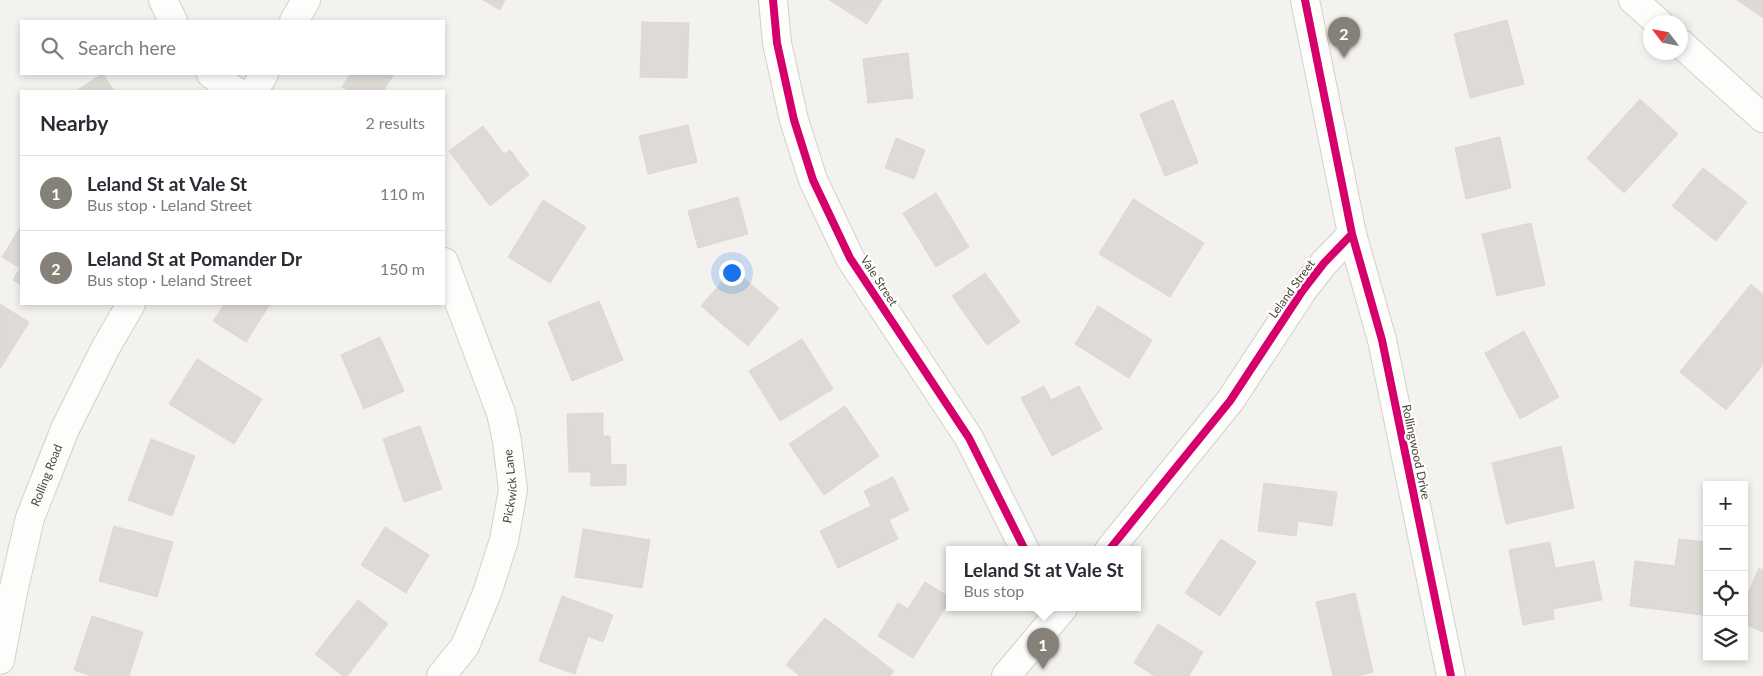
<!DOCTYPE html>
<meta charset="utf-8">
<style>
body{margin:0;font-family:Lato,sans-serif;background:#f7f7f7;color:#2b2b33}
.controls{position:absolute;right:15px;bottom:15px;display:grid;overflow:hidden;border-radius:0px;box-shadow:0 2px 8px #0003}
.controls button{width:45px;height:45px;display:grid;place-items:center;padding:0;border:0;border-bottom:1px solid #e1e1e2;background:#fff;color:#2b2b33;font:25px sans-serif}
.compass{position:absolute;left:1643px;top:15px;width:45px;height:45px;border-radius:50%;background:#fff;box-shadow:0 2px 8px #0003;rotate:302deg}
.you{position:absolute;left:731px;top:272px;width:18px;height:18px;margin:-12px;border:4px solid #fff;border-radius:50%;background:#1a73e8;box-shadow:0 0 0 8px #1a73e833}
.badge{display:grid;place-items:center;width:32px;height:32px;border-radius:50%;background:#868178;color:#fff;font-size:16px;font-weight:700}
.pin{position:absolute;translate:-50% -41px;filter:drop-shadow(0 1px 2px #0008)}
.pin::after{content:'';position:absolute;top:26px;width:18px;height:15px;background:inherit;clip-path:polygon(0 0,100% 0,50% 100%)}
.popup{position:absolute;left:946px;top:546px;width:195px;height:65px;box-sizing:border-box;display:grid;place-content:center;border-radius:0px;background:#fff;filter:drop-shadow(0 1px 4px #0005);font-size:16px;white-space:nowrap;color:#7c7c81}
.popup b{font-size:19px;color:#2b2b33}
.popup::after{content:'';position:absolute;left:50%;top:100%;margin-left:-10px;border:10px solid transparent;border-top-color:#fff}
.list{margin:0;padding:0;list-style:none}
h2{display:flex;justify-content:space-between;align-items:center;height:65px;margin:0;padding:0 20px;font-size:21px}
h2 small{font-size:16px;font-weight:400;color:#7c7c81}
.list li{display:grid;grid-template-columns:32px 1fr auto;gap:15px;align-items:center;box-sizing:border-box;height:75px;padding:0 20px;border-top:1px solid #e1e1e2}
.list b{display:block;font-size:19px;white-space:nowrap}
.list p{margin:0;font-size:16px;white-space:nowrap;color:#7c7c81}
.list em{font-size:16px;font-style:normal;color:#7c7c81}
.icon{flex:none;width:28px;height:28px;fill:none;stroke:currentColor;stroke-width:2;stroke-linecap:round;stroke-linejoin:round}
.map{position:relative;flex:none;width:1763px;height:676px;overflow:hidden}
.search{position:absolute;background:#fff;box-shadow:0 2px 8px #0003;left:20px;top:20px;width:425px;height:55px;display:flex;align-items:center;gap:12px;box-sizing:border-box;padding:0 18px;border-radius:0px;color:#7c7c81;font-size:19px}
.panel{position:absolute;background:#fff;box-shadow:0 2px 8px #0003;left:20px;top:90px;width:425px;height:215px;border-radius:0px}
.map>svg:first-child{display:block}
.building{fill:#dedbd6;stroke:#dcd9d4}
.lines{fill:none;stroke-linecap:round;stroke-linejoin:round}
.minor-casing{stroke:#d2d0cb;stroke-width:30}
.minor{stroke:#fdfdfc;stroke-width:28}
.cycleway-casing{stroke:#fff;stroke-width:11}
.cycleway{stroke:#d6006c;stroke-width:8}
.labels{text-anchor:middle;stroke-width:4.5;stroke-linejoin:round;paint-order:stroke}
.street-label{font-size:12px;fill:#4b4439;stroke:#fff}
</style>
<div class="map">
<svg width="1763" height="676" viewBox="0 0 1763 676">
<rect width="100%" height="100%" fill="#f4f2ee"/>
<path class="building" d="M483,0H505L500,10Z
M829,0H882L867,24Z
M1737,0H1763V18Z
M1507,20L1524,84L1470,98L1454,34Z
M642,22L689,23L687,78L640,77Z
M908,53L913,98L868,103L863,59Z
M103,74L114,91H76L102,74Z
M350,74H394L383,91H350L342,87Z
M1640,99L1678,134L1624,193L1587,158Z
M1173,100L1198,163L1165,176L1140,114Z
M688,125L697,162L648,174L639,136Z
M483,126L504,154L510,150L529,175L490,206L449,151Z
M1500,137L1511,188L1466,199L1455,148Z
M896,138L925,150L914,179L885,168Z
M1703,168L1747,202L1716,241L1672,206Z
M936,193L969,247L936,267L903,213Z
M738,197L748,234L698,248L688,211Z
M1133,199L1204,243L1170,297L1099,254Z
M543,200L586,227L550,283L508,257Z
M1531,223L1545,285L1497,296L1482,234Z
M21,226V285L13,280L20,268L2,257Z
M733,269L779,308L748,346L701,306Z
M985,273L1020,322L987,345L952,296Z
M1751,284L1763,294V365L1726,410L1680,372Z
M599,301L623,360L572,381L548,322Z
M0,304L29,322L0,369Z
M225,304H270L246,342L213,321Z
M1098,306L1152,340L1129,378L1075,344Z
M1524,331L1559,397L1520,419L1485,353Z
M380,337L404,391L364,409L341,355Z
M802,339L833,389L780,421L749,371Z
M197,359L262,399L234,444L169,404Z
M1044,386L1051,400L1079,386L1102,429L1052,456L1021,398Z
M845,406L879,456L824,495L789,444Z
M603,413V436H610L611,465L626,464V485L591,486V472H569L567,414Z
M420,426L442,489L404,502L383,439Z
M151,439L195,456L172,516L128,500Z
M1561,446L1574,508L1506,524L1492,463Z
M893,477L909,510L889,520L898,539L838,568L820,531L871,506L864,491Z
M1264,483L1337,492L1332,526L1298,521L1296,536L1258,531Z
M114,526L173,542L157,597L99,581Z
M385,527L429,555L406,593L361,565Z
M583,529L650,540L642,588L575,577Z
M1221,539L1256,562L1220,616L1185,593Z
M1679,539L1707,542V584L1703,615L1630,606L1635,561L1675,566Z
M1550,542L1555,568L1594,561L1602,600L1553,609L1554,619L1523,625L1509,550Z
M1759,568L1763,570V632L1744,624V603Z
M925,582L949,597V602L913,658L878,636L898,603L908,609Z
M1355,593L1373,672L1357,676H1333L1316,602Z
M562,596L613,615L603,642L588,636L575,674L539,661Z
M358,600L388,624L347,676H343L315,654Z
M92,616L143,632L129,676H92L74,670Z
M825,618L894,671L890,676H800L786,665Z
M1158,624L1203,652L1189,676H1155L1134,663Z"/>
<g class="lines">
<g class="minor-casing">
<g id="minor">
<path d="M163,0L173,21"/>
<path d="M773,0L777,43L794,120L813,180L850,258L969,438L1025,550"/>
<path d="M1633,0L1658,22"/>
<path d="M294,21L306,0"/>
<path d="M1680,43L1763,118"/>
<path d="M211,74L235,91"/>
<path d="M254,91L264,74"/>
<path d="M1352,234L1382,340L1451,676"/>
<path d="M1109,550L1230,401L1303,290L1324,263L1352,234L1305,0"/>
<path id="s1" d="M0,660L13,592L30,518L65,429L106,347L131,304"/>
<path id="s2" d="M441,676L465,646L487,593L504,540L513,490L507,441L501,413L444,262"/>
<path d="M1006,676L1063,608"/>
</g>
</g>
<use href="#minor" class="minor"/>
<g class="cycleway-casing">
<path id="cycleway" d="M773,0L777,43L794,120L813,180L850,258L969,438L1025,550
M1352,234L1382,340L1451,676
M1109,550L1230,401L1303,290L1324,263L1352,234L1305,0"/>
</g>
<use href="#cycleway" class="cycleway"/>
</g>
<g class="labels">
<g class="street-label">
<text transform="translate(879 281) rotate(57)" y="4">Vale Street</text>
<text transform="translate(1292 289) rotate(-54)" y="4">Leland Street</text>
<text transform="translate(1416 452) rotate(78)" y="4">Rollingwood Drive</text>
<text dy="4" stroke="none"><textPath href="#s1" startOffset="191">Rolling Road</textPath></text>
<text dy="4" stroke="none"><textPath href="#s2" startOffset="206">Pickwick Lane</textPath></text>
</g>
</g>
</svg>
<div class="controls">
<button>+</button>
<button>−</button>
<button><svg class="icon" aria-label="locate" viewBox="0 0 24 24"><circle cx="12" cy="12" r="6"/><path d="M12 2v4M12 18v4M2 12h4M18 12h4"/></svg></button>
<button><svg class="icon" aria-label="layers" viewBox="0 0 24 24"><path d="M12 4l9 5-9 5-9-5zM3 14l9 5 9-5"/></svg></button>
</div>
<svg class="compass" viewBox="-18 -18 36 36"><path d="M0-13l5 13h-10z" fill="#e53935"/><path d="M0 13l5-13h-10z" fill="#7c7c81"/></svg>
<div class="you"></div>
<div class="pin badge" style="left:1043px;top:669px">1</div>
<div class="popup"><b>Leland St at Vale St</b>Bus stop</div>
<div class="pin badge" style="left:1344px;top:58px">2</div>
<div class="search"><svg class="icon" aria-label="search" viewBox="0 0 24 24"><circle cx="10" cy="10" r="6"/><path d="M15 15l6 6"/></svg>Search here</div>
<section class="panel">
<h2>Nearby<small>2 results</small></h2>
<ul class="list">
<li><span class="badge">1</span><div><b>Leland St at Vale St</b><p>Bus stop · Leland Street</p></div><em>110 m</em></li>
<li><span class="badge">2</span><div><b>Leland St at Pomander Dr</b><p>Bus stop · Leland Street</p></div><em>150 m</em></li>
</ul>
</section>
</div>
